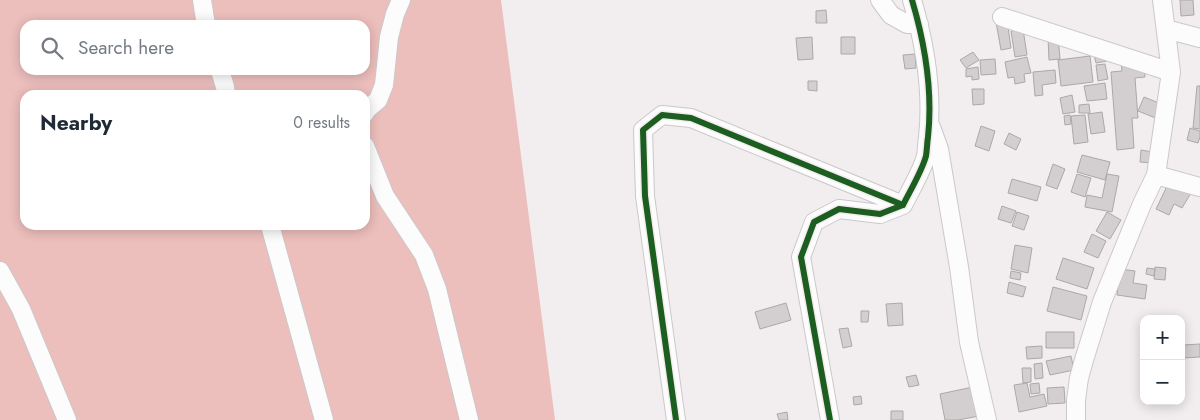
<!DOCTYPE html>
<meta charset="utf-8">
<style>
body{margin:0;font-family:Jost,sans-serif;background:#f6f6f7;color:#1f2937}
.controls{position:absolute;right:15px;bottom:15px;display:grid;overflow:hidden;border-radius:10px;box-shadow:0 2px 12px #0003}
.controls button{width:45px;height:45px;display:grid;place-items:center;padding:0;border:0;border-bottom:1px solid #e0e1e3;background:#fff;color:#1f2937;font:25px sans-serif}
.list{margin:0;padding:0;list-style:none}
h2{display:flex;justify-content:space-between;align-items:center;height:65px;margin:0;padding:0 20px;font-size:21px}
h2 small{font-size:16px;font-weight:400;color:#747a83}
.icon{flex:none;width:28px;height:28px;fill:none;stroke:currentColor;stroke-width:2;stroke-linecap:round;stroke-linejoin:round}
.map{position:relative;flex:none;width:1200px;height:420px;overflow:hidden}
.search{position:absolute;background:#fff;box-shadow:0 2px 12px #0003;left:20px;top:20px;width:350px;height:55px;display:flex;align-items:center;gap:12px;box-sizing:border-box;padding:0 18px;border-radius:15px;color:#747a83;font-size:19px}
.panel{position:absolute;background:#fff;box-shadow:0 2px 12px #0003;left:20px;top:90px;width:350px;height:140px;border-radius:15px}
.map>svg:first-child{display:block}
.forest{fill:#ecbebc;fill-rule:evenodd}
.building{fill:#d3cfd0;stroke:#aca8a9}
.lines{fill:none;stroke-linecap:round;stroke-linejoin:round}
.minor-casing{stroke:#ccc8c9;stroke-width:20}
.minor{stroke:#fdfcfd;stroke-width:18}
.cycleway-casing{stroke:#f3ecef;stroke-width:9}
.cycleway{stroke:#1b5e20;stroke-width:6}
</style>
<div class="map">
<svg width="1200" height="420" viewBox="0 0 1200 420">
<rect width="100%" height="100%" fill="#f2edef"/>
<path class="forest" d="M0,0H501L555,420H0ZM25,25H365V70H25ZM25,95H365V225H25Z"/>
<path class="building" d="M1180,0H1193L1194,15L1181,16Z
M826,10L827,23H816V11Z
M1007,20L1011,48L1001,50L996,22Z
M1023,29L1027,55L1015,57L1011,31Z
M1058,36L1060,59L1049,60L1048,37Z
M812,37L813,59L798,60L796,38Z
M841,37H855V54H841Z
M973,52L979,60L966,68L960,60Z
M1105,52L1107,61L1096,63L1094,55Z
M915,54L916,68L905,69L903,55Z
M1090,56L1093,82L1061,86L1058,60Z
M1027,57L1031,73L1024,74L1025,82L1015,84L1014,77L1008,78L1005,62Z
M995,59L996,74L981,75L980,60Z
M1121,62L1144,67L1145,77L1135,78L1138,118H1132L1134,148L1117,150L1111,72L1122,71Z
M1105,64L1108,79L1098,81L1096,65Z
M978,67L979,79L972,80V76L966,77V69Z
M1055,70L1056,83L1042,85L1043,95L1035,96L1033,72Z
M808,81H817V91L808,90Z
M1105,83L1107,99L1087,101L1084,86Z
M1197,86H1200V129L1193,128Z
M972,89H984V104L973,105Z
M1072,95L1075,112L1063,114L1060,98Z
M1144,97L1164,105L1158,119L1138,111Z
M1089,104L1090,113H1079V105Z
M1102,112L1105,132L1091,134L1088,114Z
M1070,115L1071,124L1065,125L1064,116Z
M1085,115L1088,142L1074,144L1071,116Z
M981,126L995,131L989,151L975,146Z
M1190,128L1200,131V137L1198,143L1187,140Z
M1009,133L1021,139L1016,150L1004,144Z
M1141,150L1153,152L1151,163L1140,162Z
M1082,155L1110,162L1105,180L1077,172Z
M1053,164L1065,169L1057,189L1046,185Z
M1077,174L1091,178L1085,197L1071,192Z
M1107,174L1119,176L1112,212L1085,207L1087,195L1102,198Z
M1012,179L1041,187L1037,201L1008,193Z
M1169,182L1191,193L1182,208L1174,204L1169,215L1156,209Z
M1002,206L1016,211L1011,223L998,219Z
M1017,212L1029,216L1024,230L1012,226Z
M1107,212L1121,220L1110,239L1096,231Z
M1092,234L1106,241L1098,258L1084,252Z
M1015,245L1032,248L1028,273L1011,269Z
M1063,258L1094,268L1087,289L1056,279Z
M1155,267L1166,268L1165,280L1154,279Z
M1147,268L1155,269L1154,276L1146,274Z
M1120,269L1135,271L1133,283L1147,285L1145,299L1117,295Z
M1011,271L1021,273L1020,280L1010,278Z
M1009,282L1026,287L1023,297L1007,293Z
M1053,287L1087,296L1081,320L1047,311Z
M786,303L791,320L760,329L755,312Z
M902,303L903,325L888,326L886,304Z
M861,311H869L868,322H861Z
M848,328L852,346L843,348L839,329Z
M1046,332H1074V348H1046Z
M1200,344V357L1184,358L1183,345Z
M1042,346V358L1027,359L1026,347Z
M1071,356L1074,370L1050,375L1046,361Z
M1042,363L1043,378L1035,379L1034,364Z
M1022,368H1031V382L1023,383Z
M916,375L919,385L909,387L906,377Z
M1027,383L1030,397L1044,394L1047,406L1019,412L1014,385Z
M1039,383L1040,393L1031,394L1030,384Z
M973,387L979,416L958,420H945L940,394Z
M1064,387L1065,403L1048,404L1047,388Z
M861,396L862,404L854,405L853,397Z
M891,411H903V420H891Z
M787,412L788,420H779L777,414Z"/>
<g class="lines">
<g class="minor-casing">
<path id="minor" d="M202,0L206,25
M880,0L891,15L907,24H919
M1002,17L1171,72
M1166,29L1200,38
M220,70L225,87L226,95
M365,113V111L378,100L384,85L389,37L395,14L401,0
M931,127L939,149L959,267L969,342L987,420
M365,146L385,196L424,255L437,289L469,420
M1156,175L1200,187
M270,225L324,420
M0,271L21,309L67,420
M676,420L645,196L643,130L662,115L691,118L903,205
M830,420L801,257L814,222L839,209L880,214L903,205C910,191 922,171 926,156C927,150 927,143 928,137C933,91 925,44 912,0
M1076,420V400L1079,378L1084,360L1102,302L1142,204L1156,175L1171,72L1162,0"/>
</g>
<use href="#minor" class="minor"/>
<g class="cycleway-casing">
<path id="cycleway" d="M676,420L645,196L643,130L662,115L691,118L903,205
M830,420L801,257L814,222L839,209L880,214L903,205C910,191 922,171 926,156C927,150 927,143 928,137C933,91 925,44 912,0"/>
</g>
<use href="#cycleway" class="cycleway"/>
</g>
</svg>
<div class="controls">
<button>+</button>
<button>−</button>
</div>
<div class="search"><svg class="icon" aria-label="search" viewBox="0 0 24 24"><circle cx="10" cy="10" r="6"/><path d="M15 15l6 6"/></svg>Search here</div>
<section class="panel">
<h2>Nearby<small>0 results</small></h2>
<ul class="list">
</ul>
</section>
</div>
